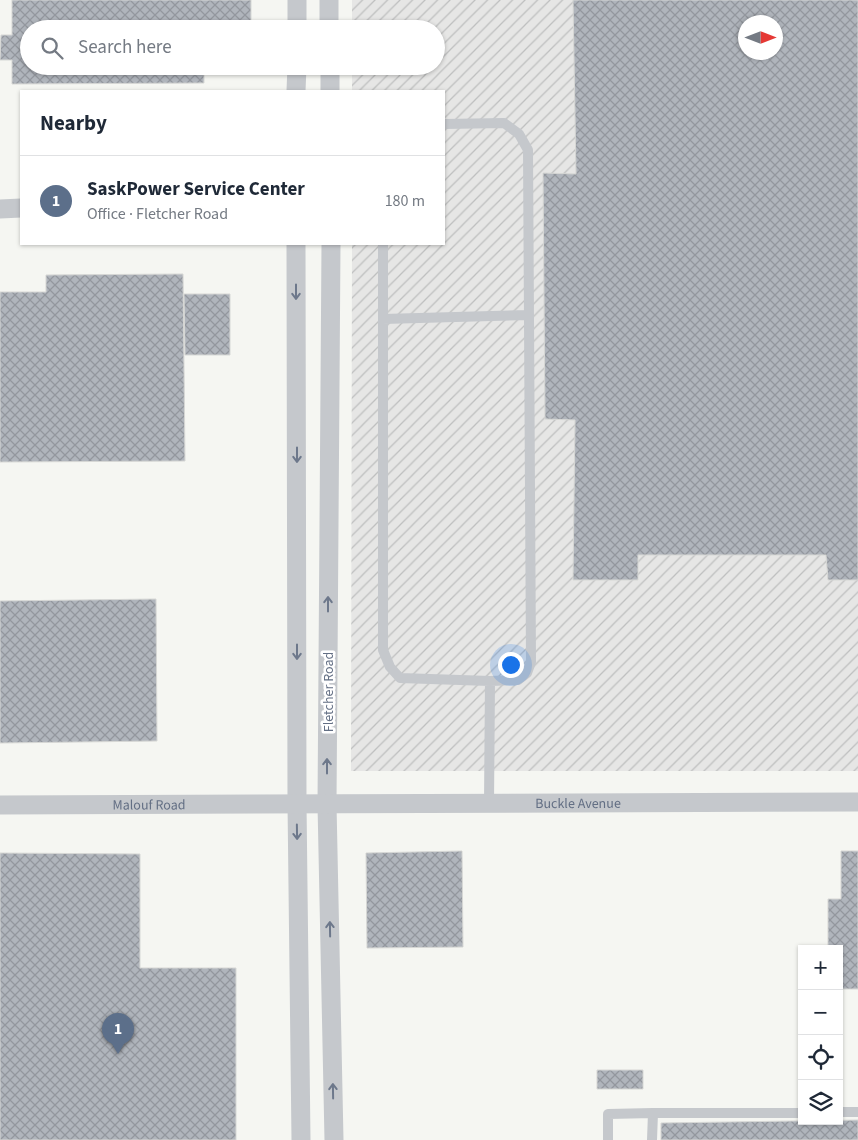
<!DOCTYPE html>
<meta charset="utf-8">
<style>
body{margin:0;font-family:"Source Sans 3",sans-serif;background:#f6f6f7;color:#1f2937}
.controls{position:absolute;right:15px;bottom:15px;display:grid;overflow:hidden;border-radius:0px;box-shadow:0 1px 4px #0004}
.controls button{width:45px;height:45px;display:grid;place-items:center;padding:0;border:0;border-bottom:1px solid #e0e1e3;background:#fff;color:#1f2937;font:25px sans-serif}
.compass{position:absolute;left:738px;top:15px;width:45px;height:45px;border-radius:50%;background:#fff;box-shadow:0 1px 4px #0004;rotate:90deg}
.you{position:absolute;left:510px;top:664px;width:18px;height:18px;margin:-12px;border:4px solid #fff;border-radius:50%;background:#1a73e8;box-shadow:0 0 0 8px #1a73e833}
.badge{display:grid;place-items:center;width:32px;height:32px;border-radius:50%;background:#7c3aed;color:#fff;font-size:16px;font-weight:700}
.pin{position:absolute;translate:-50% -41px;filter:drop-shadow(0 1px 2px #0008)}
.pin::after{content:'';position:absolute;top:26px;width:18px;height:15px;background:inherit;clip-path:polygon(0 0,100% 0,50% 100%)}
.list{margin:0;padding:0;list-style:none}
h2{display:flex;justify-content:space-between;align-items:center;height:65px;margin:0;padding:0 20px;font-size:21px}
h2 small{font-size:16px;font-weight:400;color:#747a83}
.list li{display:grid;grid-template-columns:32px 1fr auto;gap:15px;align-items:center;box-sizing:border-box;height:90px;padding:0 20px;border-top:1px solid #e0e1e3}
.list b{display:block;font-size:19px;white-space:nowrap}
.list p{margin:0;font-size:16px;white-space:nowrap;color:#747a83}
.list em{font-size:16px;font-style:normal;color:#747a83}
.icon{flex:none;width:28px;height:28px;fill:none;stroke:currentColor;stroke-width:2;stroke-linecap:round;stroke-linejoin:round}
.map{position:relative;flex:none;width:858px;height:1140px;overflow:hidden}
.search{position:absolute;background:#fff;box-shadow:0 1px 4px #0004;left:20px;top:20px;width:425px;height:55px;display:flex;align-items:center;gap:12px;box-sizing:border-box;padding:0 18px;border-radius:28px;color:#747a83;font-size:19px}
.panel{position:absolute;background:#fff;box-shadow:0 1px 4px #0004;left:20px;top:90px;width:425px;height:155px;border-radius:0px}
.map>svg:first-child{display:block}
.industrial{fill:url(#industrial-furrows);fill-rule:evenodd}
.building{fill:url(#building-cross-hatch);stroke:#d6d7d5;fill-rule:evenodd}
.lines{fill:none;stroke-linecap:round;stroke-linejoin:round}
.lane{stroke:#c5c8cc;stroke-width:10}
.street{stroke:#c5c8cc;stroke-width:19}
.oneway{stroke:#6d788b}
.labels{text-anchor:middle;stroke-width:5;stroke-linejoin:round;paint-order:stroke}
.street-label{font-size:14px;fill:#636f84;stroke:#fff}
</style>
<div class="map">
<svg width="858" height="1140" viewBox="0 0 858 1140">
<defs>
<pattern id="industrial-furrows" width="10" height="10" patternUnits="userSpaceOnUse" patternTransform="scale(1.25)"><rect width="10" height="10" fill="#e6e6e5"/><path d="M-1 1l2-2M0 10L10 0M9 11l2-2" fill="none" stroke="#bebfbf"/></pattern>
<pattern id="building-cross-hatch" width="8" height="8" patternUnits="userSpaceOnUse" patternTransform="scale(1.25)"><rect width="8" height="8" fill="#b0b5bc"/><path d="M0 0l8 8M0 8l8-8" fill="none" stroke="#93979e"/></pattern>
</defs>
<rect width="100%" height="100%" fill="#f5f6f2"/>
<path class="industrial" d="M352,0H858V771H351L352,244H444V91H352V66H436V29H352ZM746,22H776V52H746Z"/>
<path class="building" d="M12,0H251V29H29V66H204V83L12,84V60H0L1,35H12Z
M573,0H858V580H828L826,555H638V580H573L575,420L545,419L543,173L576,174ZM746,22H776V52H746Z
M183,274L185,461L0,462V292H46V275Z
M184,294H230V355H185Z
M156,599L157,741L0,743V601Z
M462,851L463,947L367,948L366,853Z
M841,851H858V989H839V949H828V899H841Z
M0,853L140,854V968H236V1140H0Z
M597,1070H643V1089H597Z
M858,1120V1140H661V1123Z"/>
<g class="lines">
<path class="lane" d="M383,244V650L390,667L400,678L490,681L518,680L527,673L531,662L528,150L519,134L504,123L444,124
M383,319L529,315
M489,804L490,681
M839,1112H858
M608,1140V1114L653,1113
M652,1140L653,1113H802"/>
<g class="street">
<path d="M329,0V29"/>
<path d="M297,29V0"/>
<path d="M330,66V91"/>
<path d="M296,91L297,66"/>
<path d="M0,209L21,208"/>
<path d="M296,244L297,803L301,1140"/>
<path d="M331,244L327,804L334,1140"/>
<path id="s1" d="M0,805L858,802"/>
</g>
</g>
<defs><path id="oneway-shaft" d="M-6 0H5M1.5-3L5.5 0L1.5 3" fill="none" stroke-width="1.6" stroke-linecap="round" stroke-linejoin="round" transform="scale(1.25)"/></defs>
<g class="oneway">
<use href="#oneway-shaft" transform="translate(296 292) rotate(90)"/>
<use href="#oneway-shaft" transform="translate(297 455) rotate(90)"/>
<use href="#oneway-shaft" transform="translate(328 604) rotate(-90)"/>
<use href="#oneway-shaft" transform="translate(297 652) rotate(90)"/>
<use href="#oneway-shaft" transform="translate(327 766) rotate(-90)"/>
<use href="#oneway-shaft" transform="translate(297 832) rotate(89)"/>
<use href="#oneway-shaft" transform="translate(330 929) rotate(-91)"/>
<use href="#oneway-shaft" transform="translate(333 1091) rotate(-91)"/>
</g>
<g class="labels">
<g class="street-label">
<text transform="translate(328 692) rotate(-90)" y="5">Fletcher Road</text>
<text dy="5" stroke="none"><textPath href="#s1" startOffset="578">Buckle Avenue</textPath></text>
<text dy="5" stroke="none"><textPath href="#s1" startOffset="149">Malouf Road</textPath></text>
</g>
</g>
</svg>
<div class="controls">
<button>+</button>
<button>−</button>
<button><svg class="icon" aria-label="locate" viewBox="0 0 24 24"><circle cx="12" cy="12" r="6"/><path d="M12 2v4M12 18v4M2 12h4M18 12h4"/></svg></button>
<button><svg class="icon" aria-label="layers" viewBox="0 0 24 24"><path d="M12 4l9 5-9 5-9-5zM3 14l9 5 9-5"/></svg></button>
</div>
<svg class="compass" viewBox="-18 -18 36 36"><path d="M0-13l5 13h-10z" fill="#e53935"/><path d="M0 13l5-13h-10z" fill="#747a83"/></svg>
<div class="you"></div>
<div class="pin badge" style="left:118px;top:1054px;background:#5c6f8a">1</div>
<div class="search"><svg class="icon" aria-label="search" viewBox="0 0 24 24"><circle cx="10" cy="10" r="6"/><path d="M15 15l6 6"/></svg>Search here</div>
<section class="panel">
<h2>Nearby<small></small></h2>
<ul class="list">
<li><span class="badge" style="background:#5c6f8a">1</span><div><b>SaskPower Service Center</b><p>Office · Fletcher Road</p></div><em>180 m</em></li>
</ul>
</section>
</div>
